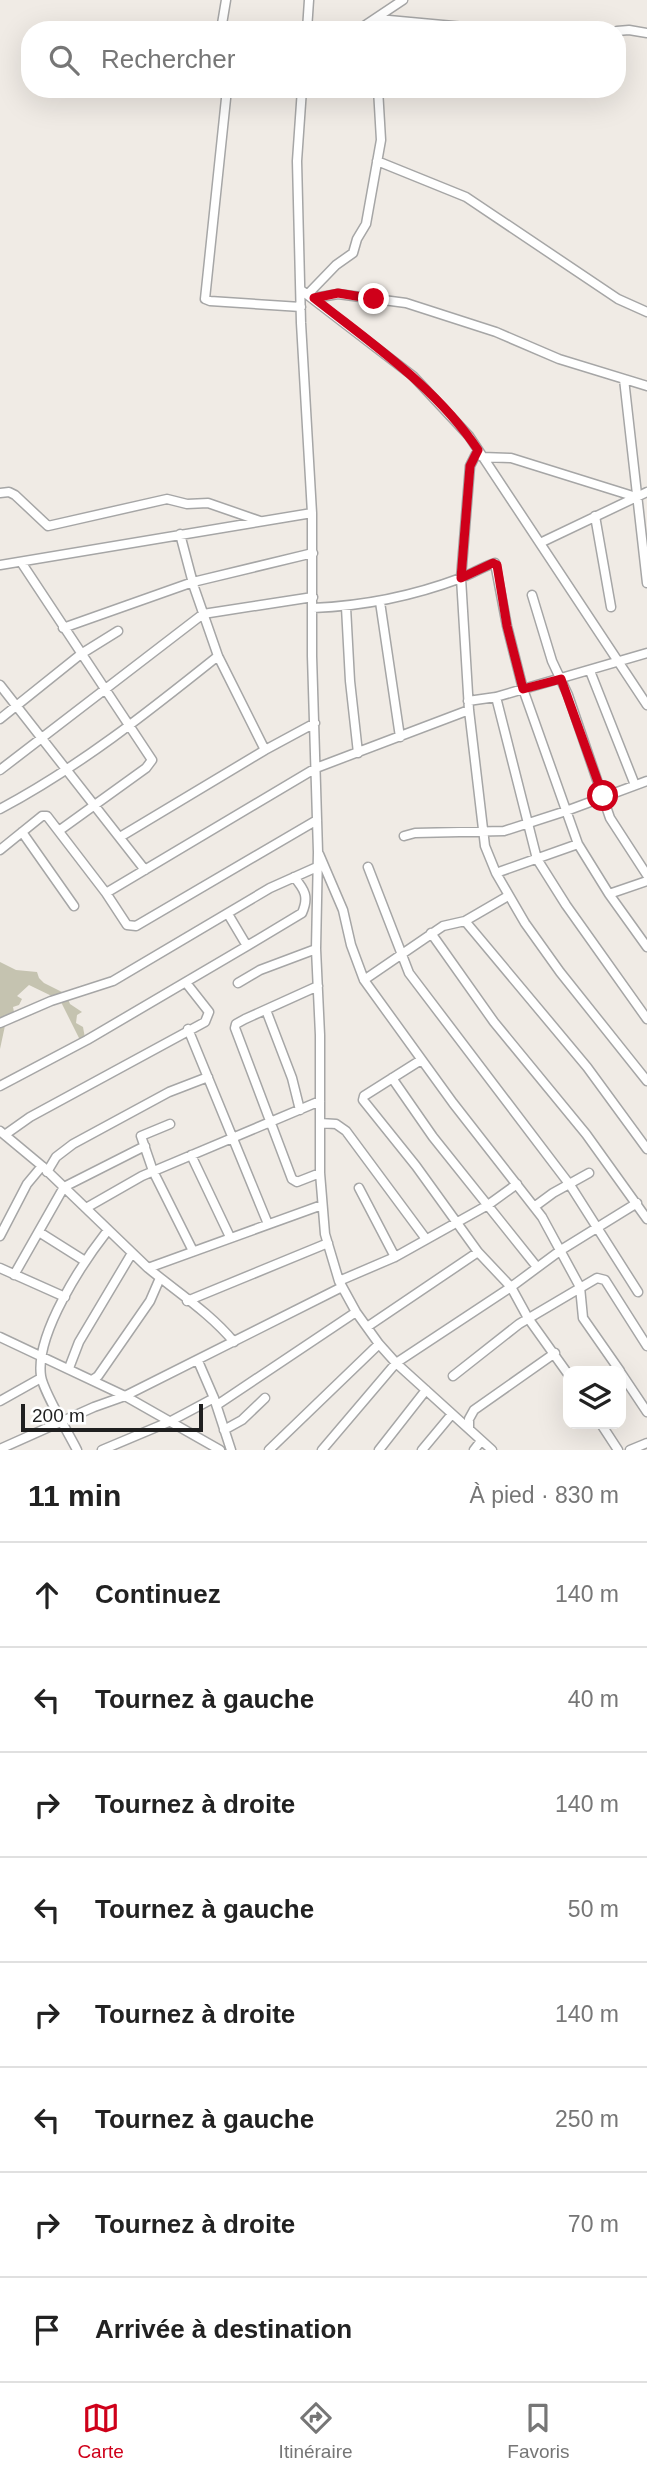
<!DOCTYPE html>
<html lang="fr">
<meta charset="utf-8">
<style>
body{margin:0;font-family:Arial,sans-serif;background:#f6f6f6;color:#222}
.controls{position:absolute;right:21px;bottom:21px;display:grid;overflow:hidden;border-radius:14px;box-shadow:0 7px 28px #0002}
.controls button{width:63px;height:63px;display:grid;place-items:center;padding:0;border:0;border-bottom:2px solid #e0e0e0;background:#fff;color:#222;font:35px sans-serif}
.scale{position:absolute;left:21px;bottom:18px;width:182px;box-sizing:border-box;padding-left:7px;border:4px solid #1f1f1f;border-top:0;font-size:19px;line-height:24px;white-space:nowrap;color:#1f1f1f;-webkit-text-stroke:5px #fff;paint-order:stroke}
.stop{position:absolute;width:21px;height:21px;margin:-16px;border:5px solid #cf001a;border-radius:50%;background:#fff}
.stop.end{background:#cf001a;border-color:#fff;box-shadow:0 2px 7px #0008}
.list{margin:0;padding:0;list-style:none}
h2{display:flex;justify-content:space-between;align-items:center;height:91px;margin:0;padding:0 28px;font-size:30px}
h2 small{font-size:23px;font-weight:400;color:#767676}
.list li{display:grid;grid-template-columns:46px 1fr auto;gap:21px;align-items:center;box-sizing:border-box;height:105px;padding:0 28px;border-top:2px solid #e0e0e0}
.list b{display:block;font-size:26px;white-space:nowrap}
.list em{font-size:23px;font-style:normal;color:#767676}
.icon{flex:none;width:38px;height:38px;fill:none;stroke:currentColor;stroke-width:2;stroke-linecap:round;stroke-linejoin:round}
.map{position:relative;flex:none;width:647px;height:1450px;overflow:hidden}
.search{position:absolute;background:#fff;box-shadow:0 7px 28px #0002;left:21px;right:21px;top:21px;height:77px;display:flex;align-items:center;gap:18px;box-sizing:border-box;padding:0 24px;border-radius:28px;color:#767676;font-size:26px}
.sheet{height:931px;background:#fff}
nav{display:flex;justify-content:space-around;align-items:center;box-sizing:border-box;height:98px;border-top:2px solid #e0e0e0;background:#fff;font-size:19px;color:#767676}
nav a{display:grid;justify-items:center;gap:4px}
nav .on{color:#cf001a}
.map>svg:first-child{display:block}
.construction{fill:#c5c3b0}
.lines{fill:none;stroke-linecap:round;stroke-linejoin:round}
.minor-casing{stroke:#a6a6a6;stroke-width:11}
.minor{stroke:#fff;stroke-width:8}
.route{stroke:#cf001a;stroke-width:9}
</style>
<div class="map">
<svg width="647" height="1450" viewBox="0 0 647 1450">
<rect width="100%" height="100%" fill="#f0ebe5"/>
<path class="construction" d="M0,962L16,970L37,972L39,978L44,983L66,994L70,1004L82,1012L77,1015L76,1023L83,1027L85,1038L80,1040L60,1000L29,985L17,996L22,999L19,1005L13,1007L14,1012L10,1014L12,1019L6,1021L0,1049Z"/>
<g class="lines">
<g class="minor-casing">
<path id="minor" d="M378,19L497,30
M221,30L226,0
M307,30L309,0
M358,30L403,0
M617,31L629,30L647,33
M227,89L205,299L210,301L301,307
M302,89L297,161L301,323L312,513V656L318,852L316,949L320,1035V1173L325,1234L339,1281L356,1312L379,1344L396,1363L492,1450
M377,161L466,197L618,299L647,312
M301,290L413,376L469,436L647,705
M308,294L336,265L353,253L357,239L366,224L381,140L378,89
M314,298L338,294L406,303L496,332L559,359L647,386
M624,379L647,583
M478,450L470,466L461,578L469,710L485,846L496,873L525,923L560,972L647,1081
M482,457L511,458L636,497
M0,493L9,492L15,495L48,526L167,499L187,504L208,503L260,521
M595,516L611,607
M180,534L194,587L218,656L265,750
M540,543L647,492
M21,562L152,760L146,768L60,830
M0,565L312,513
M532,595L552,661L568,695L610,818L647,875
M380,602L400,737
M346,607L350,681L358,753
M313,608C364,606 413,596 461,578C472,574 484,566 495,563L507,626L523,689L578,844L609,894L647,947
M63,628L193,582L313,553
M590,671L635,785
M0,685L145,870
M496,697L537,859L566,905L647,1019
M468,701L496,697L647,653
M0,719L81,654L118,631
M0,770L203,614L313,597
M0,809C79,767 148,712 218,656
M22,832L74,906
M404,836L415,833L504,831L566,811L647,781
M120,837L265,750L315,723
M0,850L42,816H47L106,893L127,925L136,926L317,820
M319,854L343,910L351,945L364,980L453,1103L542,1217L580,1287L583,1318L620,1371
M368,867L409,973L570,1185L638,1292
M496,873L578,844
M106,893L316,768L469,710
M609,894L647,881
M465,921L587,1067L647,1149
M431,933L494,1022L586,1134L647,1219
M247,946L302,913C309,897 305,890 294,877
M364,980L443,926L465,921L508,896
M238,983L260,970L316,949
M318,986L245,1019L236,1024L235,1028L292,1179L297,1182L320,1173
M266,1010L292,1078L300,1110
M0,1023L51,1001L113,981L270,888L317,867
M188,1029L268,1224
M421,1060L364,1096L363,1100L416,1166L478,1252L511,1287L528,1318L568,1374
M392,1078L433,1137L537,1267
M0,1086L87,1040L247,946L228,914
M320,1123L336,1124L346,1131L426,1239
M170,1124L141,1136L153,1171L193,1251
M0,1131L42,1166L148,1268L322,1205
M6,1134L30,1117L205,1022L209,1012L187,984
M191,1155L230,1237
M47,1172L56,1157L73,1144L169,1092L208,1077
M359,1188L395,1257
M534,1207L553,1193L589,1173
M86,1208L142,1176L320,1101
M39,1232L85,1261
M0,1236L27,1184L42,1166
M0,1268L65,1297
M148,1268C177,1292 210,1313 234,1342
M14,1275L64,1187L145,1146
M339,1281L395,1257L488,1205L517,1184
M187,1301L328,1243
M367,1327L478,1252
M0,1337L125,1396L220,1450
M198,1361L214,1398L231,1450
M69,1368L79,1342L132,1253
M621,1373L647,1412
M453,1376L519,1324L597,1278L605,1280L647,1346
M92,1380L98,1376L150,1301L160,1278
M0,1401L41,1378
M217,1405L356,1312
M601,1424L618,1450
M469,1429V1419L474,1410L555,1353
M224,1430L242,1420L265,1398
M0,1449L94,1407L125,1396L342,1287
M77,1450C69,1434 43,1391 41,1376C35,1334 83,1262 108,1230
M102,1450L171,1421L214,1398
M269,1450L379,1344
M322,1450L396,1363L511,1287L561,1250L637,1203
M379,1450L426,1390
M422,1450L452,1414
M474,1450L481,1441
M630,1450L647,1443"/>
</g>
<use href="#minor" class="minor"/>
</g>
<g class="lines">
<path class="route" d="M374,299L338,293L314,298C372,344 437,388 478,450L470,466L461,578L493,563L497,565L507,626L523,689L561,679L603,796"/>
</g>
</svg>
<div class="controls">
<button><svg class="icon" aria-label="layers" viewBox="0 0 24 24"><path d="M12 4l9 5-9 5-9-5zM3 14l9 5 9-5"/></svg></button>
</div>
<div class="scale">200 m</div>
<div class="stop" style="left:603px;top:796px"></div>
<div class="stop end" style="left:374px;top:299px"></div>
<div class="search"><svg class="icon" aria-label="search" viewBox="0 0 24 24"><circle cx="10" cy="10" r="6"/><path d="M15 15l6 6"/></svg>Rechercher</div>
</div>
<section class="sheet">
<h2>11 min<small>À pied · 830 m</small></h2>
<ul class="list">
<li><svg class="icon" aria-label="ahead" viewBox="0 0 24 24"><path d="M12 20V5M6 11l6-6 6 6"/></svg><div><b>Continuez</b></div><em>140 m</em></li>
<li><svg class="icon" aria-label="left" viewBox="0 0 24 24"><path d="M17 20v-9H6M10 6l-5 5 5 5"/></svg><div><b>Tournez à gauche</b></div><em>40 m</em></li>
<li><svg class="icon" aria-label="right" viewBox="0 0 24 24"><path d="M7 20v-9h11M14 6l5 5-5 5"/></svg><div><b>Tournez à droite</b></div><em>140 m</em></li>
<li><svg class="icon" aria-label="left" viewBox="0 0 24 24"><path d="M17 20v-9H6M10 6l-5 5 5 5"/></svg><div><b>Tournez à gauche</b></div><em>50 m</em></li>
<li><svg class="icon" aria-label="right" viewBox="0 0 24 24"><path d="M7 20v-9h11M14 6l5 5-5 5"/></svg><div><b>Tournez à droite</b></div><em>140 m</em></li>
<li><svg class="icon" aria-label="left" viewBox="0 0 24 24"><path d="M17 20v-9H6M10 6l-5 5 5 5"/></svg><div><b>Tournez à gauche</b></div><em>250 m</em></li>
<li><svg class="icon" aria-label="right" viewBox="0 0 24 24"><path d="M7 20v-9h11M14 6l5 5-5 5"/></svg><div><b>Tournez à droite</b></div><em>70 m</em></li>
<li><svg class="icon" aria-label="arrive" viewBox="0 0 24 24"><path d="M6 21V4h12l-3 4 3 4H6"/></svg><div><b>Arrivée à destination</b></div></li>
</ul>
</section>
<nav>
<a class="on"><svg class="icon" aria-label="map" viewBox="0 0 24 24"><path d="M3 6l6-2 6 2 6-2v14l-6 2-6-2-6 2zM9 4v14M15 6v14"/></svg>Carte</a>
<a><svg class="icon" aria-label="directions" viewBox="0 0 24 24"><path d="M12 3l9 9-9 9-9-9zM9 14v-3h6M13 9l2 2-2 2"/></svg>Itinéraire</a>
<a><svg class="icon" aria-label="saved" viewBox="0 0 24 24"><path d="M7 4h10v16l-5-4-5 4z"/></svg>Favoris</a>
</nav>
